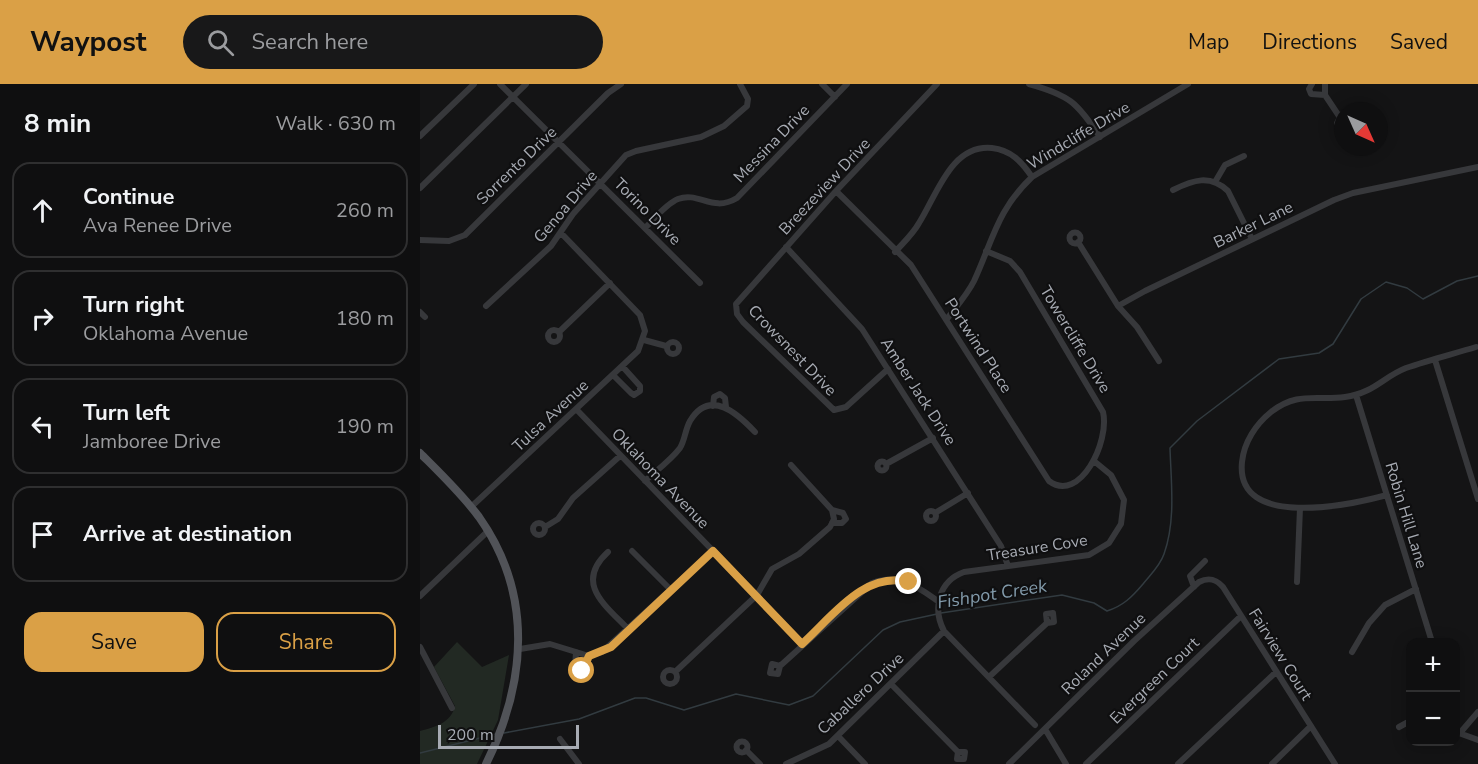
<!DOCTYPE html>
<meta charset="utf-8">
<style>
body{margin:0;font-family:"Nunito Sans",sans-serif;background:#181819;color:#f1f3f6}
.controls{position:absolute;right:18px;bottom:18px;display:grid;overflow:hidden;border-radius:12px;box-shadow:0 3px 15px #0003}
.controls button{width:54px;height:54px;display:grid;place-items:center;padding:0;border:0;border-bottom:2px solid #2f2f30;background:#0f0f10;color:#f1f3f6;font:30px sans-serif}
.compass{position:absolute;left:914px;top:18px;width:54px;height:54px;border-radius:50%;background:#0f0f10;box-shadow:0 3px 15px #0003;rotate:135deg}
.scale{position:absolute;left:18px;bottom:15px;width:141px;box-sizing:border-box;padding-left:6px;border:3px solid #a7abb3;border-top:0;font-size:16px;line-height:21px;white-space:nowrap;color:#a7abb3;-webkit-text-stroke:4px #0f0f10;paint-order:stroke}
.stop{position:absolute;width:18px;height:18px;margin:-14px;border:4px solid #daa046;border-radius:50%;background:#fff}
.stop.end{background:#daa046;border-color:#fff;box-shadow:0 2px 6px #0008}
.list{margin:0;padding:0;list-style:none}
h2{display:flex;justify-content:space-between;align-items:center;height:78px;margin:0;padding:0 24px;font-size:26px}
h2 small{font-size:20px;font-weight:400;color:#9b9c9f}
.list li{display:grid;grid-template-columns:39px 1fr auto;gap:18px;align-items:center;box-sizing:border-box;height:96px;margin:0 12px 12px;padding:0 12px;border:2px solid #2f2f30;border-radius:18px}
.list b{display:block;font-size:22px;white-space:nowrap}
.list p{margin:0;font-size:20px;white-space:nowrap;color:#9b9c9f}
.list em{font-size:20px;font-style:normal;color:#9b9c9f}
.actions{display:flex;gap:12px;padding:18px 24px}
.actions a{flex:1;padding:14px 0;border:2px solid #daa046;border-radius:18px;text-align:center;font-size:21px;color:#daa046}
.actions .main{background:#daa046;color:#111}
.icon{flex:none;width:33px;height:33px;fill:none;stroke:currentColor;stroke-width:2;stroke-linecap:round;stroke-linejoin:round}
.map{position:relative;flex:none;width:1058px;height:680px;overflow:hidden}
header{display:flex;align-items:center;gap:36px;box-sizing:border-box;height:84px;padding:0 30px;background:#daa046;color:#111}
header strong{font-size:28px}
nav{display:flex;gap:33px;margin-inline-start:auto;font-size:21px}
.search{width:420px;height:54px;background:#181819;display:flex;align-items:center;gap:15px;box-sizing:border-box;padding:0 21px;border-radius:33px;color:#9b9c9f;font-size:22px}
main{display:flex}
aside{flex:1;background:#0f0f10}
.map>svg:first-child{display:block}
.green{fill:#222923}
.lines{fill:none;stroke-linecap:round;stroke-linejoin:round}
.stream{stroke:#323b40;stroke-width:1.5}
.minor{stroke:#37383b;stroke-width:6}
.major{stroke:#515358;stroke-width:8}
.route{stroke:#daa046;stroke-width:8}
.labels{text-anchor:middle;stroke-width:4.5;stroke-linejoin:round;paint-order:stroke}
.street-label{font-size:16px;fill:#a7abb3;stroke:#0f0f10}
.water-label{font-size:18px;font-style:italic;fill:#829aaa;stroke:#0f0f10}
</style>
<header>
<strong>Waypost</strong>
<div class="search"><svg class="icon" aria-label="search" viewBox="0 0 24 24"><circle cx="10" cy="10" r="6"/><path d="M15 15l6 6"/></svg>Search here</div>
<nav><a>Map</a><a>Directions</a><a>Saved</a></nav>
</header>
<main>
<aside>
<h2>8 min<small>Walk · 630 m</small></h2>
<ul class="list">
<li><svg class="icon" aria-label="ahead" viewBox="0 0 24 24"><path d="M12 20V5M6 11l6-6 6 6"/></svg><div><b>Continue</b><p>Ava Renee Drive</p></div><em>260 m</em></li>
<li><svg class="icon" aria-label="right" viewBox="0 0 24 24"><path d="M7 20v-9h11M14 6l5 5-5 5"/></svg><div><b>Turn right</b><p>Oklahoma Avenue</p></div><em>180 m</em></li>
<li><svg class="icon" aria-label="left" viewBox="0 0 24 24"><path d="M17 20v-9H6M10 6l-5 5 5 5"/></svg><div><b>Turn left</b><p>Jamboree Drive</p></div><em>190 m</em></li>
<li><svg class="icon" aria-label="arrive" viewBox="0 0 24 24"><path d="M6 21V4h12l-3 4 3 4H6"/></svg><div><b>Arrive at destination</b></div></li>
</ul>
<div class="actions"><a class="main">Save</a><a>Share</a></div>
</aside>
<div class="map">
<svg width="1058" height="680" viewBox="0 0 1058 680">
<rect width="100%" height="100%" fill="#141415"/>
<path class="green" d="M37,558L62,583L89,571L78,636L57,680H0V647C15,643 31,639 35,622L14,583Z"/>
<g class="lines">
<path class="stream" d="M521,529L642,511L674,519L687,527C703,522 712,513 723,500C730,491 740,482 744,470C756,437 751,398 750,364L777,337L859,275L899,269L913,260L941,215L966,198L987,204L1003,215L1037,197L1058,192
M84,649L159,635L215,614H226L264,626L316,610L369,621L393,612L463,546L480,538L517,530
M0,669L76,650"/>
<path class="minor" d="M80,0L280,199
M402,0L415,13
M609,0C649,11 657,18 680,53
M892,0L889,5L891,10L905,11
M905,0V11L919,32
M921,31L917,39L923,43
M0,52L54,0
M795,98L805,81L824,72
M0,104L106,0
M753,106C773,96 790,90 808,107L832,155
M416,107L491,181L629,397C660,420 690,357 683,328L600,188L590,177L566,167
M226,143C235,134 246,120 258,115C279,107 292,129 317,114L427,0
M649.5 154a5.5 5.5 0 1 1 11 0a5.5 5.5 0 1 1-11 0Z
M0,156L29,157L45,151L188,9L201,0
M658,158L698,222L725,207L914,116L933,109L1058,83
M366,163L442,245L581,462L588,482
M475,168C483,159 493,150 499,139C517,111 531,60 572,64C591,66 602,78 612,93
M66,222L131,162L153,130L206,71L216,67L281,53L304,42L327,22L328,15L320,0
M698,222L717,243L739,277
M0,228L5,233
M527,235C536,223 547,211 554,197C573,156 577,126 612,93L768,0
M128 252a6 6 0 1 1 12 0a6 6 0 1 1-12 0Z
M139,248L190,199
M224,256L246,262
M247 264a6 6 0 1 1 12 0a6 6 0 1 1-12 0Z
M1015,276L1058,415
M468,285L426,323L414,326L323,238L317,230L316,220L416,107L517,0
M193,291L211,309L214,311L220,307V302L202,282
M936,311L1012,558
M293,322L294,313L300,310L305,314L306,323
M156,325L383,560
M457.5 382a4.5 4.5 0 1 1 9 0a4.5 4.5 0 1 1-9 0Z
M466,380L513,354
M371,381L412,426
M225,397C236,387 251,376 260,364C265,356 265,346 270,337C290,304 318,330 335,348
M967,411C930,421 815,446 822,378C824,358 836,340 851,328C878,307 896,317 925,313C954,309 963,293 986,284C1009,276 1033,270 1056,263
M51,423L218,267L225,247L220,231L141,149
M506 432a5 5 0 1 1 10 0a5 5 0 1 1-10 0Z
M515,429L548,409
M113 445a6 6 0 1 1 12 0a6 6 0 1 1-12 0Z
M412,439H422L426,435L423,429L412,426
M125,443L138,435L153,414L200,372
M212,467L251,506
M188,468C154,499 185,521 208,545
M877,498L880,424
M774,503L770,492L785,477
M0,512L68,447
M0,563L32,624
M100,565L130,560L169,572L182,568L293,467
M156,568L155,584L160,587L164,586L169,572
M932,568L949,539L965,521L996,505
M360,582L352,580L350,589L358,590L360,582L452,499C480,489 496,502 518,517
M243 593a7 7 0 1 1 14 0a7 7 0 1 1-14 0Z
M255,588L337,511L352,485L379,470L410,443L414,435L412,426
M569,593L627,539L634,538L633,529L626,530L627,539
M471,600L538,668H545L544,675H537L538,668
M615,641L524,547C512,524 519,497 544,488L669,471L689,459L701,440L704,416L691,391L674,377
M979,643L990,637
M625,645L646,680
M1036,648L1058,656
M1040,649L1058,628
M418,652L445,680
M140,655L159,680
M316.5 663a5.5 5.5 0 1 1 11 0a5.5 5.5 0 1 1-11 0Z
M326,666L340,680
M366,680L409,660L524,547
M589,680L714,557L779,498C789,493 796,495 803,503L915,680
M666,680L821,532
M758,680L856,588
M852,680L891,642"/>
<path class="major" d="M0,369C20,389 42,410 59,433C114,511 106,599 66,680"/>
</g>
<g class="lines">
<path class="route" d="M162,587L169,572L191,563L293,467L382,560C413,532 444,487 489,498"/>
</g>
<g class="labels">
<g class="street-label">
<text transform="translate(658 51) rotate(-31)" y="6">Windcliffe Drive</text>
<text transform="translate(351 59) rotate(-46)" y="6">Messina Drive</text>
<text transform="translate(96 81) rotate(-44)" y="6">Sorrento Drive</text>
<text transform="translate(404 102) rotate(-47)" y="6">Breezeview Drive</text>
<text transform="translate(145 122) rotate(-50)" y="6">Genoa Drive</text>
<text transform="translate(228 127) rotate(45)" y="6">Torino Drive</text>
<text transform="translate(833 140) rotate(-26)" y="6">Barker Lane</text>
<text transform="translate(656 255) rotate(59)" y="6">Towercliffe Drive</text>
<text transform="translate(559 261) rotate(57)" y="6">Portwind Place</text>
<text transform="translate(373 266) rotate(46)" y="6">Crowsnest Drive</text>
<text transform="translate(499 307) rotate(57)" y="6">Amber Jack Drive</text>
<text transform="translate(130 331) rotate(-43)" y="6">Tulsa Avenue</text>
<text transform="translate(241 394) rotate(46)" y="6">Oklahoma Avenue</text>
<text transform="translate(987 431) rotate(73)" y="6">Robin Hill Lane</text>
<text transform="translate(617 463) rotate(-9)" y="6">Treasure Cove</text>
<text transform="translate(683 569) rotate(-44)" y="6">Roland Avenue</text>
<text transform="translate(861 570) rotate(58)" y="6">Fairview Court</text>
<text transform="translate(734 596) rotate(-44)" y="6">Evergreen Court</text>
<text transform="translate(440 609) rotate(-43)" y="6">Caballero Drive</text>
</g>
<g class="water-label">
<text transform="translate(572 510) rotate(-9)" y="6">Fishpot Creek</text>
</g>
</g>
</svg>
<div class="controls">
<button>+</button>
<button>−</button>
</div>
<svg class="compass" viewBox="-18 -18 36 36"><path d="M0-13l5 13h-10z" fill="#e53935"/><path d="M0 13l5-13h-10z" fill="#9b9c9f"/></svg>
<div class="scale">200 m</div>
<div class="stop" style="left:162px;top:587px"></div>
<div class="stop end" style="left:489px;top:498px"></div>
</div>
</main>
